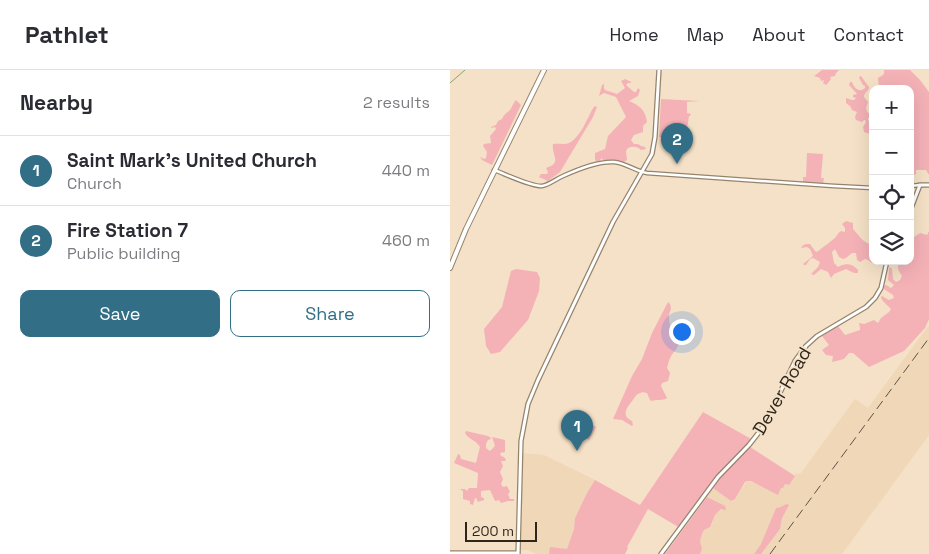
<!DOCTYPE html>
<meta charset="utf-8">
<style>
body{margin:0;font-family:"Space Grotesk",sans-serif;background:#f7f7f7;color:#2b2b33}
.controls{position:absolute;right:15px;top:15px;display:grid;overflow:hidden;border-radius:10px;box-shadow:0 5px 20px #0002}
.controls button{width:45px;height:45px;display:grid;place-items:center;padding:0;border:0;border-bottom:1px solid #e1e1e2;background:#fff;color:#2b2b33;font:25px sans-serif}
.scale{position:absolute;left:15px;bottom:12px;width:72px;box-sizing:border-box;padding-left:5px;border:2px solid #2d261c;border-top:0;font-size:14px;line-height:18px;white-space:nowrap;color:#2d261c;-webkit-text-stroke:4px #f4e1c7;paint-order:stroke}
.you{position:absolute;left:231px;top:261px;width:18px;height:18px;margin:-12px;border:4px solid #fff;border-radius:50%;background:#1a73e8;box-shadow:0 0 0 8px #1a73e833}
.badge{display:grid;place-items:center;width:32px;height:32px;border-radius:50%;background:#326e85;color:#fff;font-size:16px;font-weight:700}
.pin{position:absolute;translate:-50% -41px;filter:drop-shadow(0 1px 2px #0008)}
.pin::after{content:'';position:absolute;top:26px;width:18px;height:15px;background:inherit;clip-path:polygon(0 0,100% 0,50% 100%)}
.list{margin:0;padding:0;list-style:none}
h2{display:flex;justify-content:space-between;align-items:center;height:65px;margin:0;padding:0 20px;font-size:21px}
h2 small{font-size:16px;font-weight:400;color:#7c7c81}
.list li{display:grid;grid-template-columns:32px 1fr auto;gap:15px;align-items:center;box-sizing:border-box;height:70px;padding:0 20px;border-top:1px solid #e1e1e2}
.list b{display:block;font-size:19px;white-space:nowrap}
.list p{margin:0;font-size:16px;white-space:nowrap;color:#7c7c81}
.list em{font-size:16px;font-style:normal;color:#7c7c81}
.actions{display:flex;gap:10px;padding:15px 20px}
.actions a{flex:1;padding:11px 0;border:1px solid #326e85;border-radius:10px;text-align:center;font-size:18px;color:#326e85}
.actions .main{background:#326e85;color:#fff}
.icon{flex:none;width:28px;height:28px;fill:none;stroke:currentColor;stroke-width:2;stroke-linecap:round;stroke-linejoin:round}
.map{position:relative;flex:none;width:479px;height:484px;overflow:hidden}
header{display:flex;align-items:center;gap:30px;box-sizing:border-box;height:70px;padding:0 25px;background:#fff;border-bottom:1px solid #e1e1e2}
header strong{font-size:24px}
nav{display:flex;gap:28px;margin-inline-start:auto;font-size:18px}
main{display:flex}
aside{flex:1;background:#fff}
.map>svg:first-child{display:block}
.built{fill:#efd7b7}
.green{fill:#f4b2b7}
.lines{fill:none;stroke-linecap:round;stroke-linejoin:round}
.stream{stroke:#80a46e;stroke-width:1}
.tertiary-casing{stroke:#95846c;stroke-width:5}
.secondary-casing{stroke:#95846c;stroke-width:5.5}
.primary-casing{stroke:#95846c;stroke-width:6}
.tertiary{stroke:#fff;stroke-width:2.5}
.secondary{stroke:#fff;stroke-width:3}
.primary{stroke:#fff;stroke-width:4}
.rail{stroke:#5d5345;stroke-width:1;stroke-dasharray:10 5;stroke-linecap:butt}
.labels{text-anchor:middle;stroke-width:4;stroke-linejoin:round;paint-order:stroke}
.street-label{font-size:18px;fill:#2d261c;stroke:#f4e1c7}
</style>
<header>
<strong>Pathlet</strong>
<nav><a>Home</a><a>Map</a><a>About</a><a>Contact</a></nav>
</header>
<main>
<aside>
<h2>Nearby<small>2 results</small></h2>
<ul class="list">
<li><span class="badge">1</span><div><b>Saint Mark's United Church</b><p>Church</p></div><em>440 m</em></li>
<li><span class="badge">2</span><div><b>Fire Station 7</b><p>Public building</p></div><em>460 m</em></li>
</ul>
<div class="actions"><a class="main">Save</a><a>Share</a></div>
</aside>
<div class="map">
<svg width="479" height="484" viewBox="0 0 479 484">
<rect width="100%" height="100%" fill="#f4e1c7"/>
<path class="built" d="M479,255V365L392,484H311L330,459L332,448L330,438H326L311,474L304,484H250L252,479L250,471L252,464L254,460L262,454L265,445L272,439L260,428L257,427L263,418L282,431L285,429L297,411L331,418L335,414L339,415L346,403L348,404L351,403L405,329L418,338Z
M70,383L94,385L145,410L137,423L125,448L124,459L117,479V484H86L78,480H68Z"/>
<path class="green" d="M372,0H389L386,3L385,6L380,7L381,9L378,13L376,15L373,13L374,10L371,11L370,8L364,6Z
M434,0H460L470,10L479,22V105L476,100H466V104L463,105L460,103V19H429L428,8C432,5 435,6 434,0Z
M410,6H411L419,17C419,22 414,22 414,27L418,32L416,38L417,42L420,44L423,43V47L418,48V50L423,58V65L414,62L413,57L416,52L415,50H414L412,52L406,50L405,47L407,42L402,40L400,36L396,33V28L402,30H404L406,28L403,27V25L407,24L399,15L400,12H402C404,17 407,21 412,20L415,18V16L413,15L409,8Z
M175,9L181,12V13H178L176,15L184,22H186L188,18L190,20L188,26L179,31C190,36 195,39 197,52L193,56V62L184,65L181,70L184,74H188L191,76L195,77L196,79L191,80C187,76 183,76 178,78L176,81L177,90L174,92L162,90L154,91L151,88L150,92H147L145,90V83L155,79L158,66L176,47L166,27L154,23L149,26L152,15L154,14V18L155,20L167,24L175,18L171,11Z
M211,29L249,31L237,32V43L241,44L240,46H239L238,53L237,58L238,59L236,62V60L224,62V64L220,66V70L211,71V69L213,67H209Z
M66,30L71,35L42,95L32,90L30,87L34,89L36,88L37,82L33,76L34,74L41,73L40,66L46,59L45,57L41,58V57L46,55L48,51L52,49C54,45 55,44 59,41C62,38 63,33 66,30Z
M145,36L147,37L143,47L110,102L98,111L89,107L91,104H97L98,102L96,98C113,93 101,85 103,74C108,73 114,75 119,73C127,69 133,58 137,50C140,45 141,40 145,36Z
M357,83L373,84L371,108H374L373,113L353,112V107H356Z
M396,151L403,153V159C410,166 413,174 423,174V191H424L422,193L418,190L415,189L410,192L407,190L406,183H402L396,188L393,189L389,187L385,179L382,182L384,193L388,197C395,193 402,193 408,200V203H404L396,199L384,204L381,208L378,202L371,199L364,205L361,204L368,197L370,192L363,188L360,189L356,195H354L353,194L363,186L360,179L357,177L351,178C353,174 355,174 360,174L365,181L367,182C372,178 380,172 385,168C387,165 388,163 391,161L395,162V158L392,154Z
M479,161V249L475,258L454,281L419,297L403,283H399L394,289L382,292L383,286L376,285L372,280L379,275L372,266L388,256L395,265L410,260V258L409,253H410L414,254L424,250L428,253L431,248L439,242L441,239L432,230L431,227L432,226L439,230L444,228L443,225L434,219V216L436,215L441,218L444,215L438,210L439,198L440,197L442,199L443,209L446,212L450,210L452,206C448,200 446,198 450,191H460V170L470,163L477,165Z
M66,199L87,202L90,208L89,221L78,250L50,282L41,284L36,276L34,259L52,237L61,201Z
M218,232L220,234C222,239 220,240 219,245C218,255 224,265 229,272C228,279 224,281 221,286C219,290 218,294 217,298L220,303L218,311L212,313L211,316L217,328C213,331 207,329 202,331L200,330L197,323C193,322 192,322 188,324C187,324 183,329 183,330C176,338 171,346 182,351L183,355L182,356L172,350L163,349L182,306L192,289L202,263Z
M253,342L303,370L278,396L230,458L198,439L177,477L178,478L175,484H99L100,477L117,479L124,459L125,448L137,423L145,410L190,435Z
M133,350L146,357L139,370L126,362Z
M16,361L38,366L40,367L41,369L38,370L36,374V378L40,381L45,376L42,367L55,370V382L50,383L51,386L54,387L56,390L55,391H51L53,396L50,402L53,409L51,414L53,417L57,416L60,422L58,424L60,429H64V431H58L51,433L49,430L45,431L40,420L31,421V427L34,428V430L28,432L26,428H25L23,435L20,434V431L13,429V421L10,419H15L17,421L19,418H27L28,403L4,393L8,384L10,385L11,389L26,393L30,377C26,370 18,369 15,363Z
M300,377L345,406L339,415L335,414L333,418H331L328,425L301,411H297L295,412L285,429L281,431L263,418L271,407Z
M257,427L275,436L276,439L275,440L271,439L265,445L260,457L254,460L252,464L250,471L252,479L250,484H215Z
M337,434L339,435L332,448L330,459L311,484H304L311,474L326,438C331,438 333,435 337,434Z"/>
<g class="lines">
<path class="stream" d="M0,13L15,0"/>
<g class="tertiary-casing">
<path id="tertiary" d="M44,100C55,104 82,117 92,116C99,115 106,109 113,106C126,100 149,91 164,92C176,93 185,101 197,103L384,116L423,118
M460,116L470,115"/>
</g>
<g class="secondary-casing">
<path id="secondary" d="M460,141L470,115H479
M0,483H68
M68,484L71,371L78,334L88,310L163,152L202,84L205,67L209,0
M211,484L268,407L299,375L310,361L318,348L345,291L356,276L367,266L416,237L425,228L431,218L437,191"/>
</g>
<g class="primary-casing">
<path id="primary" d="M0,198L16,159L94,0"/>
</g>
<use href="#tertiary" class="tertiary"/>
<use href="#secondary" class="secondary"/>
<use href="#primary" class="primary"/>
<path class="rail" d="M320,484L479,268"/>
</g>
<g class="labels">
<g class="street-label">
<text transform="translate(332 321) rotate(-60)" y="6">Dever Road</text>
</g>
</g>
</svg>
<div class="controls">
<button>+</button>
<button>−</button>
<button><svg class="icon" aria-label="locate" viewBox="0 0 24 24"><circle cx="12" cy="12" r="6"/><path d="M12 2v4M12 18v4M2 12h4M18 12h4"/></svg></button>
<button><svg class="icon" aria-label="layers" viewBox="0 0 24 24"><path d="M12 4l9 5-9 5-9-5zM3 14l9 5 9-5"/></svg></button>
</div>
<div class="scale">200 m</div>
<div class="you"></div>
<div class="pin badge" style="left:127px;top:381px">1</div>
<div class="pin badge" style="left:227px;top:94px">2</div>
</div>
</main>
